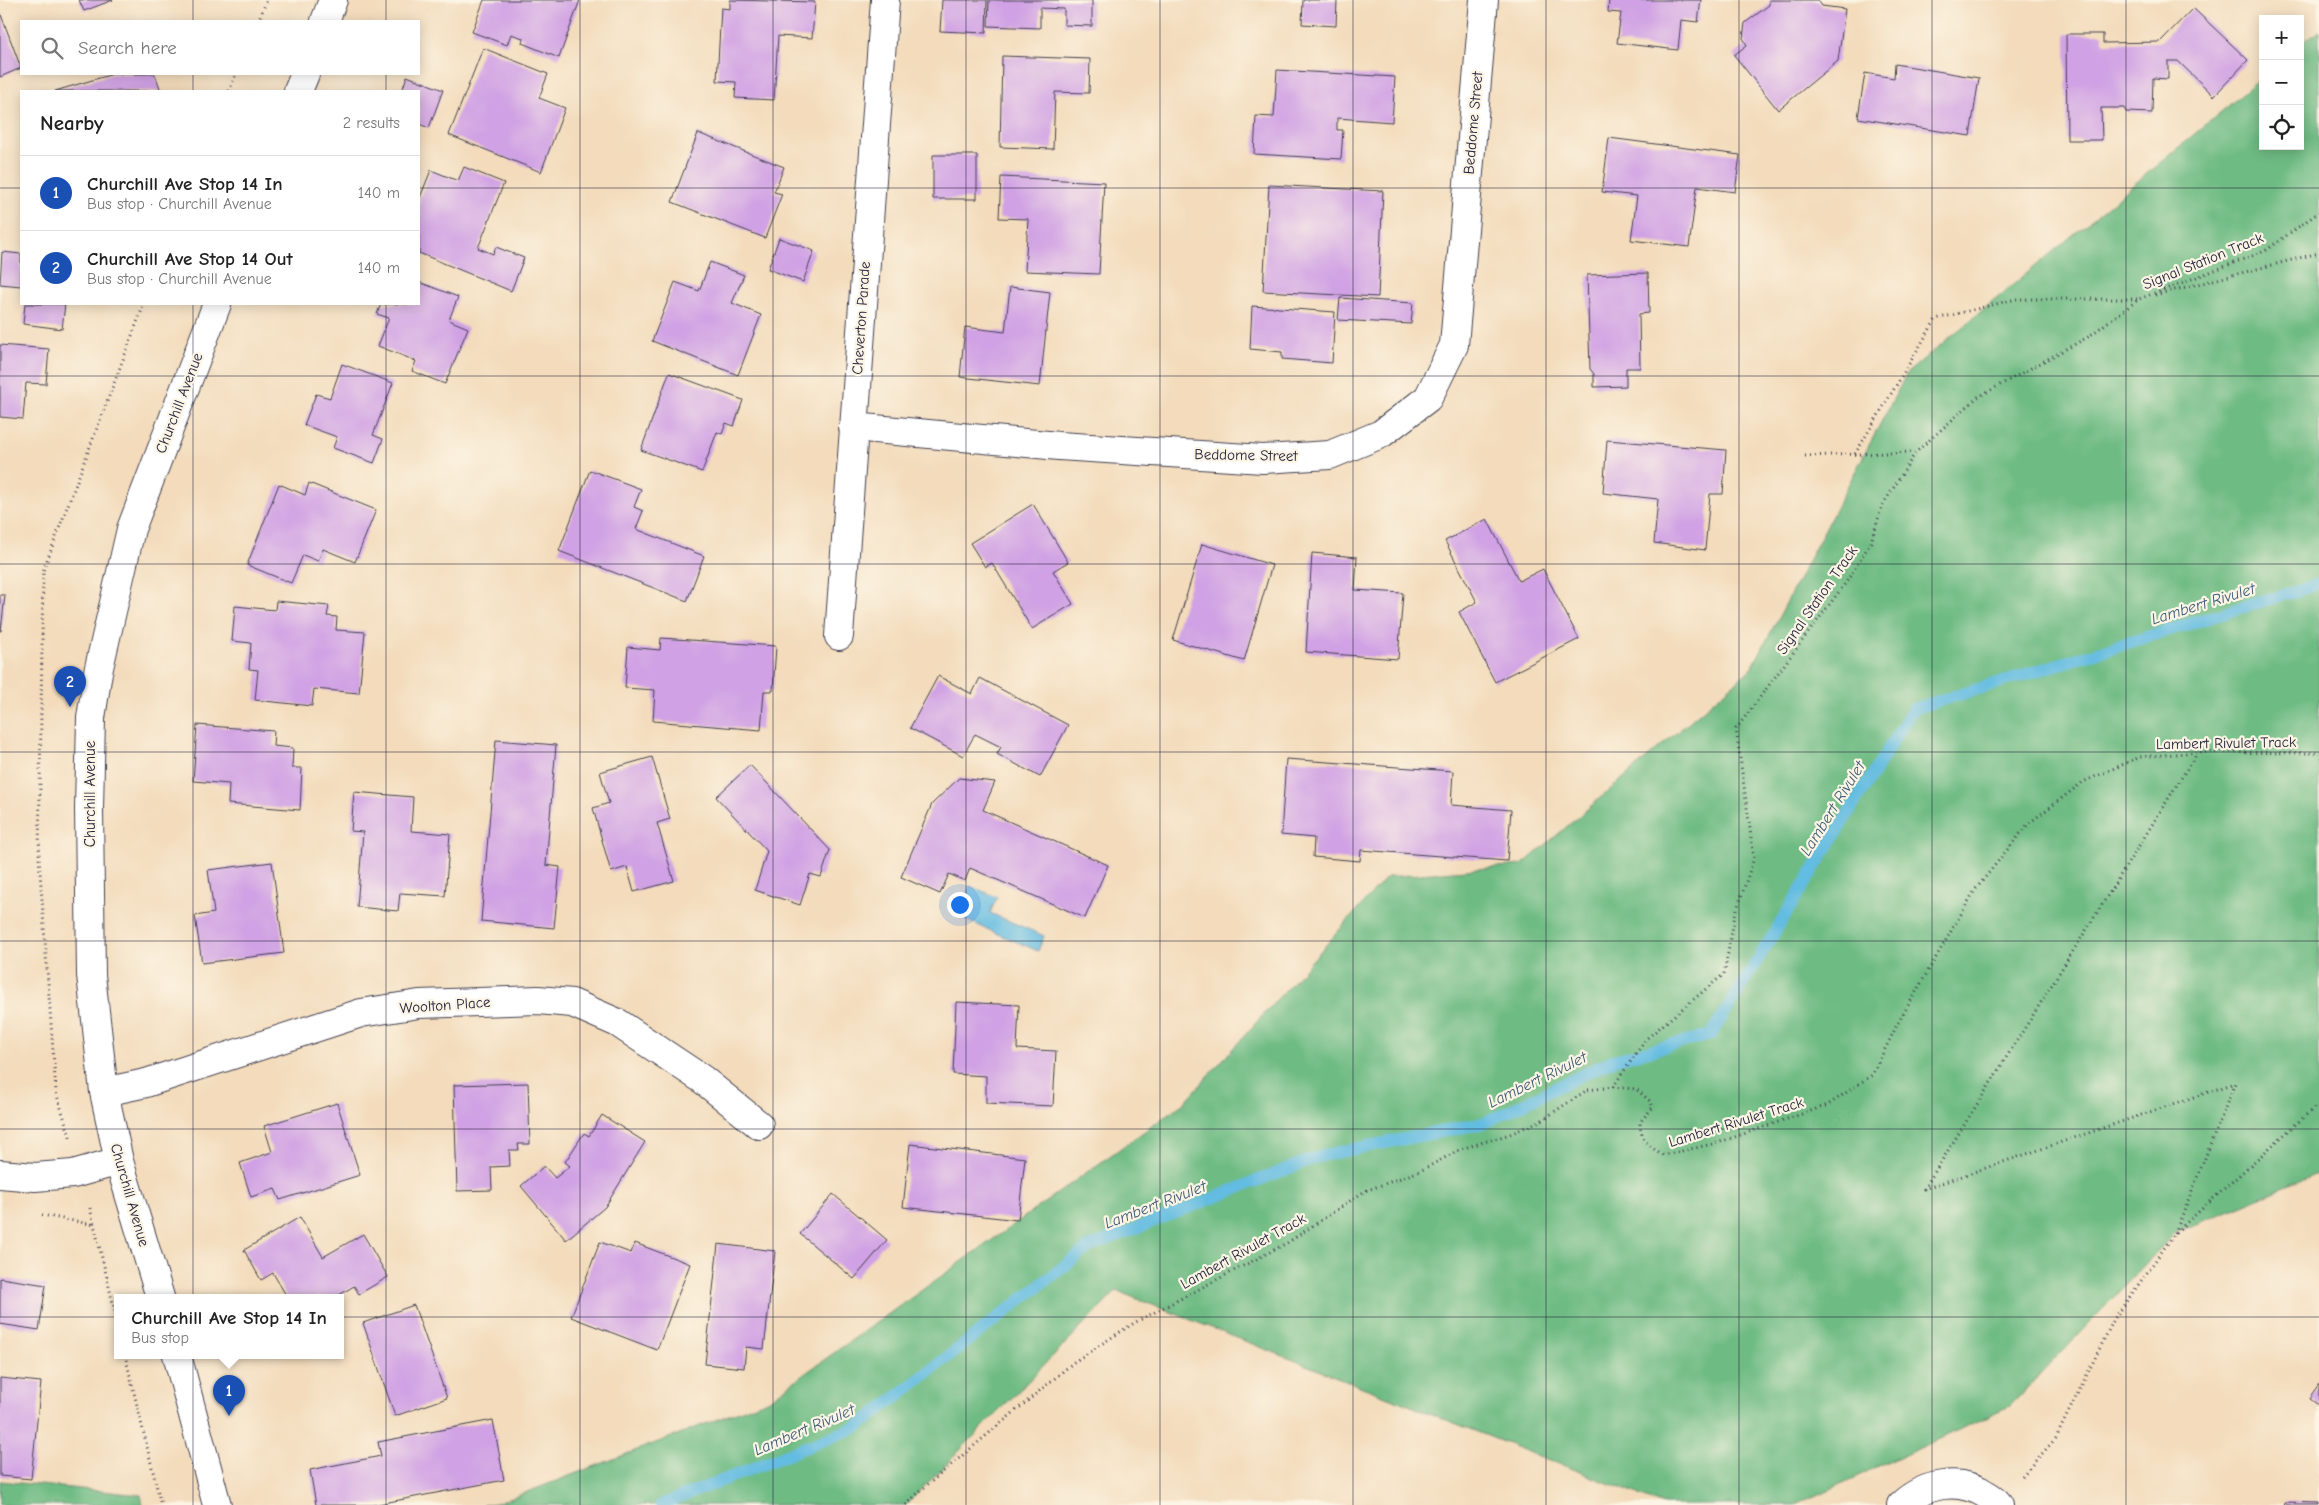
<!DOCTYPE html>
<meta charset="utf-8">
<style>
body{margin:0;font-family:"Comic Neue",sans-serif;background:#f6f6f6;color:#222}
.controls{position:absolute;right:15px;top:15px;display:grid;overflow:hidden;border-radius:0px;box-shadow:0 2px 12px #0003}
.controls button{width:45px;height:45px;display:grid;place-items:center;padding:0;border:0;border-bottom:1px solid #e0e0e0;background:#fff;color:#222;font:25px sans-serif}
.you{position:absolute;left:959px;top:904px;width:18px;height:18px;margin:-12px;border:4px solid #fff;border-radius:50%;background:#1a73e8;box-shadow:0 0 0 8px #1a73e833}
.badge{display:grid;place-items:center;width:32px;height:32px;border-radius:50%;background:#c8321e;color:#fff;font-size:16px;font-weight:700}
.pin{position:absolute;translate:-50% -41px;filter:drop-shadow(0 1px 2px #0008)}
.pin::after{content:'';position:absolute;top:26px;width:18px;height:15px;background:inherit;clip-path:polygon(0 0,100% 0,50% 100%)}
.popup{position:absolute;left:114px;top:1294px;width:230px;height:65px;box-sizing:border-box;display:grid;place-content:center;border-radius:0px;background:#fff;filter:drop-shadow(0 1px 4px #0005);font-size:16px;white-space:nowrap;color:#767676}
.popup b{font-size:19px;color:#222}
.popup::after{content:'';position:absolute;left:50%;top:100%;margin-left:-10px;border:10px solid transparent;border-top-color:#fff}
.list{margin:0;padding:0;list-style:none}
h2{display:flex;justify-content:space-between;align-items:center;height:65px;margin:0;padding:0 20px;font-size:21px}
h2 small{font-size:16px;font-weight:400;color:#767676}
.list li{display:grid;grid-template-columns:32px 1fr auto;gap:15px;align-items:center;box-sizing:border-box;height:75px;padding:0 20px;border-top:1px solid #e0e0e0}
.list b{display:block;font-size:19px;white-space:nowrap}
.list p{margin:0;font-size:16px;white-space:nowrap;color:#767676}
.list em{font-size:16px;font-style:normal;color:#767676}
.icon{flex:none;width:28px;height:28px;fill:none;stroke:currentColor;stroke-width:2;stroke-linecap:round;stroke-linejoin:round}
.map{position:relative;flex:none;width:2319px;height:1505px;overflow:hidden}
.search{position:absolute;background:#fff;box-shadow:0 2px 12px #0003;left:20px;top:20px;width:400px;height:55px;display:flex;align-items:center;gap:12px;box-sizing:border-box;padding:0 18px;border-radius:0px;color:#767676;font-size:19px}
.panel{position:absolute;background:#fff;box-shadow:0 2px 12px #0003;left:20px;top:90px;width:400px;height:215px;border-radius:0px}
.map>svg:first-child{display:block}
.forest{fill:#6ebb83;stroke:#486e5f}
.water{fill:#64bce1;stroke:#436f8e}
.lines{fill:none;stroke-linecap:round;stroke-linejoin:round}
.stream{stroke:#64bce1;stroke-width:12}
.building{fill:#d0a1e4}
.minor-casing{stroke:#413e4e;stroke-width:30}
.path{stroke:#413e4e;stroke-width:3;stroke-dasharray:1 4;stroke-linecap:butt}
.minor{stroke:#fff;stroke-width:28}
.grid{fill:none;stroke:#22223b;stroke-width:1;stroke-opacity:0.55}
.labels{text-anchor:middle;stroke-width:4.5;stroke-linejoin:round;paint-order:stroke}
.street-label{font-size:15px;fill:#22223b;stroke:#fcf5e5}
.water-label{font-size:16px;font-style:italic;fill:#395875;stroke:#fcf5e5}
</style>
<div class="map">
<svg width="2319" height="1505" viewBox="0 0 2319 1505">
<rect width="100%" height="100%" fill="#fcf5e5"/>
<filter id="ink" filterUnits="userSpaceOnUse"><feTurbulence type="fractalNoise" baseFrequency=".02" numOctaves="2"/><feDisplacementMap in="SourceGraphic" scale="10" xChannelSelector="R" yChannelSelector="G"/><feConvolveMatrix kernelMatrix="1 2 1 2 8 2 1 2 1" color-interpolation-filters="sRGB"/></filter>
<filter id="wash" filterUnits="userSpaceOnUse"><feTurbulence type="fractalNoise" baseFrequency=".0096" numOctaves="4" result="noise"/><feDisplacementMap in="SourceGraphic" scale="20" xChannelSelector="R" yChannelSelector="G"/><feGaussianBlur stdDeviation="1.12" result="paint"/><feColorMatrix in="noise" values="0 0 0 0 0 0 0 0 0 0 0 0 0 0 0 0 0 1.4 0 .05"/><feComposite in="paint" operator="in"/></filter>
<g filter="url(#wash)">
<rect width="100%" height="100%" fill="#f3dbbb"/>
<path class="forest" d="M2319,30V1173L2175,1233L2010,1406L1795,1505H1664L1117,1291L906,1505H483L501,1502L768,1400L1184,1103L1387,877L1522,865L1752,668L1907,373L2263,77V146H2300V45Z
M0,1481L141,1495L143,1505H0Z"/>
<path class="water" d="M970,886L997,897L990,913L1044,936L1038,951L957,916Z"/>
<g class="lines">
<path class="stream" d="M661,1505L859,1426L1089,1247L1320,1156L1484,1123L1613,1060L1711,1035L1913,709L2319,584"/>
</g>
<g id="blocks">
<path class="building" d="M79,0H113L84,11Z
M484,0H580L559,58L522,43L523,38L511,34L507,45L472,32Z
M730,0L815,2L812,38L778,36L774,100L735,98L736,82L717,81L721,8L730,9Z
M942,0H987L986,33L940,31Z
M989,0H1092V26L1064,25V9L1040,8V28L988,26Z
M1303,0H1337L1336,26L1302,24Z
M1609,0H1701L1698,22L1681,20L1678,50L1617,43L1621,13L1608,12Z
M1769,0H1818L1822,6L1845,9L1838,61L1778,110L1734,55L1747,45L1743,38L1745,23L1769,5Z
M2193,8L2248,60L2214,96L2178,61H2168V79L2153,78L2152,113L2126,112L2124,108H2101L2102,140H2067L2066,34H2103V43L2160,42Z
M0,12L21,68L0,77Z
M483,48L548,74L539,98L565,108L541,172L449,135Z
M1002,56L1090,59L1089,93L1055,92L1053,149L1000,147Z
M1895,64L1979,78L1970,136L1858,118L1865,73L1894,78Z
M1277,70L1395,77L1392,122L1337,118V130H1343L1341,159L1254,154L1256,116L1274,117Z
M113,74H155L161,91H55Z
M407,76L443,90L429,128L419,124V91H402Z
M698,133L784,167L774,192L782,194L765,238L672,202Z
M1609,138L1740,155L1735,192L1697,187L1689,247L1631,240L1637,196L1602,192Z
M933,155H977V199H933Z
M464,167L504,183L478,248L493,254L496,247L524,258L511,291L419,253V200L431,170L458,181Z
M1001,177L1104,182L1099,274L1025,271L1028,219L999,218Z
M1269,185L1383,191L1378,297L1263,291Z
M779,238L814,251L803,282L768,269Z
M2,252L21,254V286L0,284Z
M710,262L744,275L732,303L761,315L738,375L652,341L675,282L699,291Z
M1648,273L1649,313L1639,314L1640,368H1626V386L1594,387V374L1590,369L1587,275Z
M419,282L458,297L449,320L468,328L445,384L412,371L416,361L378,346L389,318L377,314L381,304H419Z
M1010,287L1050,292L1040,386L960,377L965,327L1005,332Z
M1340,298L1413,303L1411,324L1338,320Z
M25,304H65L62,329L23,324Z
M1252,306L1335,312L1332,363L1282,359V352L1250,349Z
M0,345L49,349L46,384L26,383L23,419L0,417Z
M342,364L393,383L373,435L383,439L374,463L333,448L337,437L304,425L316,394L330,398Z
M669,373L743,400L734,426L726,423L722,434L717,432L702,472L641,450Z
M1607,440L1726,450L1723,494H1710L1705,550L1654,543L1658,499L1603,493Z
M590,470L641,489L634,507L643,511L636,529L704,556L687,601L559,551Z
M309,483L376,510L355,562L323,549L318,561L303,555L291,583L247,565L279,484L305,495Z
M1033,504L1068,562L1053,571L1073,604L1032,629L992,563L985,567L970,543Z
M1487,519L1519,581L1543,569L1579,639L1495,682L1459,612L1477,602L1445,541Z
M1202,544L1272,565L1244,661L1173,640Z
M1312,553L1357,557L1355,590L1403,593L1398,659L1306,652Z
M0,595H5L1,631H0Z
M276,601L329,606L327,616L337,617L336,630L365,632L359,693L314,689L312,706L255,700L258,670L249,669L251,643L232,641L235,606L275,610Z
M661,638L776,646L773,691H764L761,730L653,721L655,690L625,688L628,647L660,650Z
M938,676L972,694L980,678L1068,725L1040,777L997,754L1001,747L975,734L963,756L910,728Z
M197,725L274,731L273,746L293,748L292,768H302L300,810L228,804L229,784L193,781Z
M496,740L556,745L546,865L560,867L554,928L481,921Z
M652,757L670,819L657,823L674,881L634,892L627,867L611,872L593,808L609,803L600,772Z
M1286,759L1453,771L1451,805L1511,810L1507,861L1361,850L1360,861L1313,857L1314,838L1281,835Z
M750,765L830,850L821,877L810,874L800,905L755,890L767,851L716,797Z
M959,778L995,782L983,810L1108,865L1085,918L970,868L965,881L949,874L940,894L901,877L932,804Z
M354,792L413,797L411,831L450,834L445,896L400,893L398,911L357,907L363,832L351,831Z
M272,862L284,953L202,963L195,916L214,913L208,870Z
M956,1002L1019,1005L1017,1049L1056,1051L1053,1106L986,1103V1076L953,1074Z
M528,1083L530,1144H518L519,1150H509L510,1166L491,1167L492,1190L457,1191L454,1085Z
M337,1103L360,1175L280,1200L275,1189L251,1197L240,1163L272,1152L264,1126Z
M602,1115L645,1142L605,1207L566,1240L521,1186L544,1166L555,1178L570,1166L565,1162L584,1133L589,1136Z
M910,1144L1025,1158L1018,1220L903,1207Z
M833,1194L887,1240L854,1279L800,1234Z
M300,1217L323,1257L363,1234L388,1277L359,1294L354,1286L336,1297H287L273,1273L261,1280L244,1250Z
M600,1242L631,1253L635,1243L690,1264L657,1350L571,1317Z
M718,1244L775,1251L764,1349L746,1347L744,1368L705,1364Z
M0,1278L46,1285L39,1330L0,1324Z
M414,1305L447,1398L395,1416L363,1323Z
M0,1378L41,1382L31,1479L0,1476Z
M2319,1384V1405L2309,1398Z
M493,1420L504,1480L373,1505H316L310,1470L381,1456L378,1442Z
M2285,1502L2319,1503V1505H2284Z"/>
</g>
</g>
<g filter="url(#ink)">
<use href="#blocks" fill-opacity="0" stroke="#413e4e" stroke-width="1"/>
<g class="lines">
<g class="minor-casing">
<path id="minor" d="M325,21L333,0
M298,91L305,74
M853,427L1059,446L1263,459L1330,455L1381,434L1428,398L1454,345L1484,0
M839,636L885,0
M104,1092L146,1083L361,1013L419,1004L538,1000L572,1003L618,1023L702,1079L759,1125
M0,1174L35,1177L73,1174L119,1161
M160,1297L119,1161L104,1092L91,975L89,809L91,718L98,672L131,529L217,304
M177,1355L217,1505
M1901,1505C1925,1483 1960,1477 1987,1495C1992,1498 1996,1500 1999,1505"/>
</g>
<path class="path" d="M258,21L267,0
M229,91L236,74
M2155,295L2319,253
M1855,454L1936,319L2016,299H2139
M1805,456L1915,452
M1613,1087L1646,1039L1724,974L1735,915L1754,858L1736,729L1847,581L1871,542L1882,506L1916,452L1978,397L2088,337L2139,299L2265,251L2319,212
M70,1137L56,1092L39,858L43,571L144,304
M90,1208L118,1324
M42,1215L95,1225
M2175,1233L2235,1083L1924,1189L2197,753
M125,1355L161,1505
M2022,1476L2056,1438L2114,1319L2175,1233L2315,1107L2319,1108
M906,1505L920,1491L1074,1362L1134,1323L1287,1243L1365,1191L1420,1171L1461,1149L1510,1134L1542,1120L1587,1090L1613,1087L1636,1089L1651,1102L1653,1107L1640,1122C1640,1140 1649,1147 1664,1155L1717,1143L1828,1105L1872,1075L1898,1023L1975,890L2028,824L2083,782L2140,757L2198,752L2319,753"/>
<use href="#minor" class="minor"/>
</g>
</g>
<path class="grid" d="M193,0V21M386,0V21M580,0V1505M773,0V1505M966,0V1505M1160,0V1505M1353,0V1505M1546,0V1505M1739,0V1505M1932,0V1505M2126,0V1505M193,74V91M386,74V91M0,188H21M419,188H2319M193,304V1505M386,304V1505M0,376H2319M0,564H2319M0,752H2319M0,941H2319M0,1129H2319M0,1317H2319"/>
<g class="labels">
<g class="street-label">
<text transform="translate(1473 123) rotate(-85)" y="5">Beddome Street</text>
<text transform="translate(2203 261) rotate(-22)" y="5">Signal Station Track</text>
<text transform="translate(861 318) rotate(-86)" y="5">Cheverton Parade</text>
<text transform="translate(179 403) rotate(-69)" y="5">Churchill Avenue</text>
<text transform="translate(1246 455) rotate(1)" y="5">Beddome Street</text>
<text transform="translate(1817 600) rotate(-55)" y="5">Signal Station Track</text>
<text transform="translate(2226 743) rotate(-1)" y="5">Lambert Rivulet Track</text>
<text transform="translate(90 794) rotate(-90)" y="5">Churchill Avenue</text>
<text transform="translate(445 1005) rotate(-4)" y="5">Woolton Place</text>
<text transform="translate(1736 1122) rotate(-17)" y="5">Lambert Rivulet Track</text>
<text transform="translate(130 1195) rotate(74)" y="5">Churchill Avenue</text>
<text transform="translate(1243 1251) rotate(-29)" y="5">Lambert Rivulet Track</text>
</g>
<g class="water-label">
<text transform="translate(2203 603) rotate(-17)" y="6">Lambert Rivulet</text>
<text transform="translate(1832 808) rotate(-58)" y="6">Lambert Rivulet</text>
<text transform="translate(1537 1079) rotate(-26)" y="6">Lambert Rivulet</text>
<text transform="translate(1155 1204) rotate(-21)" y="6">Lambert Rivulet</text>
<text transform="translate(804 1429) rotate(-23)" y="6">Lambert Rivulet</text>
</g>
</g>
</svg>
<div class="controls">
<button>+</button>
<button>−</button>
<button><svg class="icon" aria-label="locate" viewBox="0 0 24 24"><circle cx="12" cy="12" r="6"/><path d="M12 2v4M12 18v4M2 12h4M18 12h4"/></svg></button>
</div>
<div class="you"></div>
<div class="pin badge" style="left:229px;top:1416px;background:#1a4fb4">1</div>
<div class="popup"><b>Churchill Ave Stop 14 In</b>Bus stop</div>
<div class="pin badge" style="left:70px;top:707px;background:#1a4fb4">2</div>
<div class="search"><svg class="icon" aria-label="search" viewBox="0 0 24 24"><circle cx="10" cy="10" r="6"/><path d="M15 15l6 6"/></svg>Search here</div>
<section class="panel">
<h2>Nearby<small>2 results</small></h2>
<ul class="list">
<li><span class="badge" style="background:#1a4fb4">1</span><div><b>Churchill Ave Stop 14 In</b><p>Bus stop · Churchill Avenue</p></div><em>140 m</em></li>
<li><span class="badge" style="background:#1a4fb4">2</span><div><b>Churchill Ave Stop 14 Out</b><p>Bus stop · Churchill Avenue</p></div><em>140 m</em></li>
</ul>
</section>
</div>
